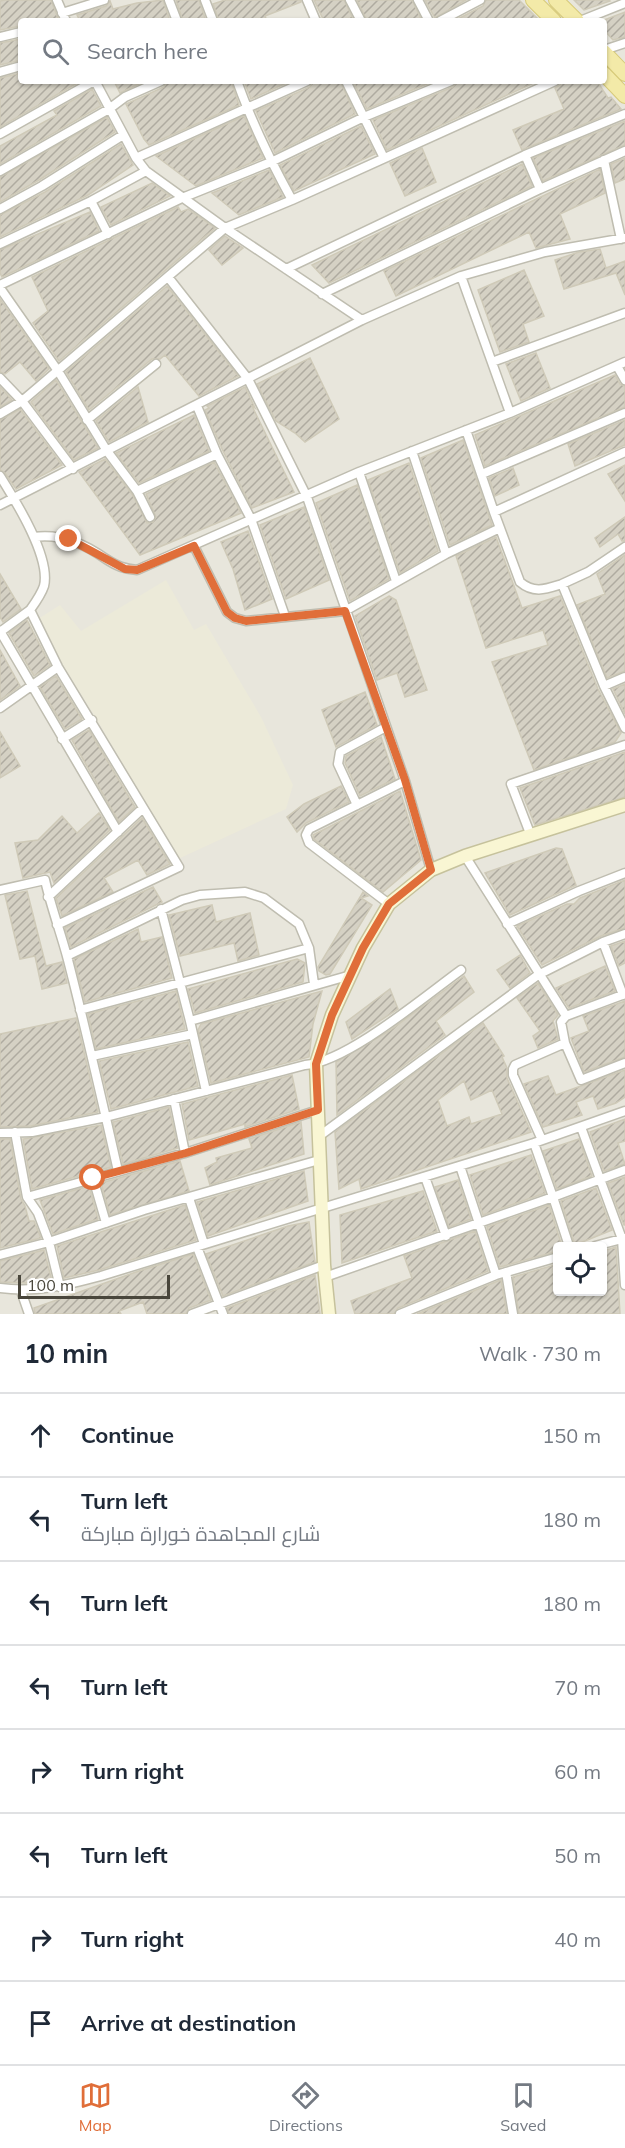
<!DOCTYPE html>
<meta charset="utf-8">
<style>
body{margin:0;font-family:Mulish,Cairo,sans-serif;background:#f6f6f7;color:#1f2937}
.controls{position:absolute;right:18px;bottom:18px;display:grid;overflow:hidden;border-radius:6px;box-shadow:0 2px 4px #0004}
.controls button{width:54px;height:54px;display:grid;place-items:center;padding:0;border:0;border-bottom:2px solid #e0e1e3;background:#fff;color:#1f2937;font:30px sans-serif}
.scale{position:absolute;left:18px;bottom:15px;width:152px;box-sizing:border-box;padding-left:6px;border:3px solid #49463b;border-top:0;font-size:16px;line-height:21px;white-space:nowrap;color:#49463b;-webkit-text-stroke:4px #fff;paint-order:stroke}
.stop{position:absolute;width:18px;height:18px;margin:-14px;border:4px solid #e06e39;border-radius:50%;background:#fff}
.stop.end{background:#e06e39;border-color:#fff;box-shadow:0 2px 6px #0008}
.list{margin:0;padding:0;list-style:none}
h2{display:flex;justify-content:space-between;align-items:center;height:78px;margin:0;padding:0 24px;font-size:26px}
h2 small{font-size:20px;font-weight:400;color:#747a83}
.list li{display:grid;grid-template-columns:39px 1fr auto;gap:18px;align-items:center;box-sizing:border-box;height:84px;padding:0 24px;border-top:2px solid #e0e1e3}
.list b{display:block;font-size:22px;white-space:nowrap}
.list p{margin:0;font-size:20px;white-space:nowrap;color:#747a83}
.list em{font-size:20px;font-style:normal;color:#747a83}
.icon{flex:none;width:33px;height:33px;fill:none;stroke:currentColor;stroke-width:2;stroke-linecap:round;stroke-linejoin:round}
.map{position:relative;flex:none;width:625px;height:1314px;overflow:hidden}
.search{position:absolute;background:#fff;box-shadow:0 2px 4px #0004;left:18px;right:18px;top:18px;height:66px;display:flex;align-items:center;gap:15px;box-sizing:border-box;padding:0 21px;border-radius:6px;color:#747a83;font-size:22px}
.sheet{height:750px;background:#fff}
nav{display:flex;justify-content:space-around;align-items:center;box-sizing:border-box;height:84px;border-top:2px solid #e0e1e3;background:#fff;font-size:16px;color:#747a83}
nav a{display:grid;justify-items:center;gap:3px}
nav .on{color:#e06e39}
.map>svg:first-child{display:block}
.residential{fill:#e8e6dc;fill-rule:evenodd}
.education{fill:#ecead9}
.building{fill:url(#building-hatch);stroke:#cfcab8;stroke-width:1.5;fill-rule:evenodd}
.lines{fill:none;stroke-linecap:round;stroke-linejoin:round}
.street-casing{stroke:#bfbdb0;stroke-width:11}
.secondary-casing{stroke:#c6c29c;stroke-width:15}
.primary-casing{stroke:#d7ca79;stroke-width:16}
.street{stroke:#fff;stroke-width:8}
.secondary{stroke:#f9f6d3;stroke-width:12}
.primary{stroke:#f3eaa8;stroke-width:14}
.route{stroke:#e06e39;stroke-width:8}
</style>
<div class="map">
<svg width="625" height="1314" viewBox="0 0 625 1314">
<defs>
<pattern id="building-hatch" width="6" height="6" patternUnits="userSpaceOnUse" patternTransform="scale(1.5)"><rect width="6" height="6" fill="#d5d1c4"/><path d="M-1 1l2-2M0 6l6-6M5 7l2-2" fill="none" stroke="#afaba0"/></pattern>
</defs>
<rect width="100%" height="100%" fill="#f5f4ed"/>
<path class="residential" d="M0,0H625V1314H0ZM21,21H604V81H21ZM558,1246H602V1292H558Z"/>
<path class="education" d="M166,580L194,630L206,624L261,717L293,785L286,809L178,859L96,718L35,621L60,605L81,631Z"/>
<path class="building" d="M5,0H51L59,21H21V26L0,30V1Z
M163,0L170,21H80L77,15L106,6L110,1L113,9L137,3Z
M176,0H199L206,21H183Z
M225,0H301V2L265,16L267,21H219L213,4Z
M314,0H344L354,21H324Z
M357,0H412L422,21H367Z
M425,0H466L435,18Z
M486,0H519L540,21H454L483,6Z
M574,0H609L610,1L584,10Z
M625,12V37L613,40L604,30V20Z
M21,39V60L0,65V43Z
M21,73V81H81L0,127V78Z
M114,81H145L120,93Z
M167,81H231L239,105L149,145L144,139L126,104L164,87Z
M244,81H291L251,99Z
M313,81H340L355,114L275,153L256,111L310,87Z
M353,81H434L367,109Z
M457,81H538L387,150L373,120L453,87Z
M561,81H597L608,98L611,97L621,109L522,150L513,130L564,109L555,88L560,85Z
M92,89L101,106L0,164V146L57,115L54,111Z
M244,116L263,158L196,186L156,156Z
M107,117L115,132L39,180L0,202V177Z
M625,121V145L543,181L533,158Z
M361,126L375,154L294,191L280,165Z
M121,144L133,165L88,195L0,237V215L45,192Z
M422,148L436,182L405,196L390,163Z
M625,158V179L615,183L611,164Z
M522,164L532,186L329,283L312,265Z
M600,169L605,193L560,214L570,239L536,248L529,232L396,296L384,271Z
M269,170L283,197L239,215L212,193Z
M152,183L170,196L111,225L101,207Z
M178,207L181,212L188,209L215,228L59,361L33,323L48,311L32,277Z
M90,212L99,231L2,277L0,273V250Z
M225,236L243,248L222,265L209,250Z
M600,249L606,268L625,261V295L616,273L564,289L555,260L579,252Z
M524,270L544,316L523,324L529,342L500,352L478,290Z
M167,286L238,376L199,396L165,355L160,359H152L89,410L66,372Z
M0,299L49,369L36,381L20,362L5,374L0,372Z
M536,353L550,388L521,401L506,364Z
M310,358L339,419L305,442L295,433L276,421L257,384Z
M615,375L620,384L625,386V407L485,466L475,435Z
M56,380L98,448L74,460L31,402Z
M0,387L12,400L0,407Z
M138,387L148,422L109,442L96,421Z
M245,387L255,408L252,406L294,492L252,508L223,451L205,410L209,408L207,406Z
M20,409L62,465L16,489L5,473L0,470V420Z
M194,415L209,451L139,483L116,453Z
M625,420V445L575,466L568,444Z
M463,440L492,525L450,545L421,458Z
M105,459L132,494L147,523L153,522L156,517L146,494L214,462L241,513L140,555L79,472Z
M409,463L438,551L400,573L368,480Z
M625,465V501L608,474Z
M513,468L519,485L495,496L489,478Z
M357,485L389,579L350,601L316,503Z
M304,507L329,580L286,599L260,525Z
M625,517V541H622L618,534L600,547L595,538Z
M248,531L272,599L245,610L233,569L221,542Z
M496,537L522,608L560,596L598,689L621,733L615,742L534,770L492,662L548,645L543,630L486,648L456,556Z
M625,555V671L607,678L577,605L605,594L597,574Z
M0,574L21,609L3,622L0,617Z
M389,596L396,600L427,690L405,697L397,673L377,680L355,616Z
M27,620L50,665L34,676L9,633Z
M0,650L20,686L0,700Z
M56,676L82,719L65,729L40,687Z
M625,684V714L613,689Z
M365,692L377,725L336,747L322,710Z
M89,730L135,807L119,822L72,740Z
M0,732L20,766L0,778Z
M381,737L395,779L360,796L345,763L346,756Z
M625,752V797L535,825L520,788Z
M341,786L349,802L306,823L297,832L287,817L304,804Z
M400,791L421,860L383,892L314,839L313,835Z
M99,813L110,830L54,883L50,872L23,878L15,843L38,840L62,816L77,833Z
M142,818L170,864L147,875L138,860L104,878L113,892L62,916L56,898Z
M556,848L562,849L576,885L510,915L485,873Z
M625,880V928L601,936L542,965L517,926L567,904H574L580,898Z
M153,887L162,902L71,947L65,928Z
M27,891L46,966L62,962L67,983L42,989L35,956L20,959L5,895Z
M363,892L368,896L361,898L372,905L330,974L326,975L319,971L318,967Z
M212,905L216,922L250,913L259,955L238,961L234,943L180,956L169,915Z
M138,929L141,942L162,937L172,978L85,1002L74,959Z
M625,941V963L619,966L611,946Z
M520,955L530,973L510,988L497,970Z
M297,959L305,963L303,982L195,1013L188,989Z
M605,966L615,991L569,1008L556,988Z
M464,976L474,992L436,1021L445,1035L337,1115L336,1062L389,1031Z
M538,983L558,1015L553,1021L558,1039L538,1048L533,1036L540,1031L517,998Z
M390,989L398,1009L352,1039L346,1022Z
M176,991L185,1029L96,1049L88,1014Z
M322,991L313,1024L309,1057L211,1083L198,1030L201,1024Z
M625,1001V1057L584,1072L571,1038L589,1031L583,1016Z
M76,1018L98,1112L31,1126L0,1127V1034Z
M483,1023L504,1056L502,1057L507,1068V1078L531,1132L361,1189L359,1179L339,1189L335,1132ZM464,1081L471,1100L492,1090L502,1114L471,1124L469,1117L447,1126L438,1100Z
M188,1042L198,1086L111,1109L99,1061Z
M625,1070V1097L616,1103L598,1109L593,1096L576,1102L582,1115L543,1127L524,1084L548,1076L556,1095Z
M292,1075L299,1109L245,1127V1124L189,1140L182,1104Z
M169,1107L178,1148L123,1164L113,1122Z
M625,1119V1141L618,1143L625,1164L604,1171L590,1132Z
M301,1122L304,1154L210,1185L205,1168L217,1162L216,1158L252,1148L249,1139Z
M101,1125L111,1167L32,1189L23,1139Z
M0,1139H10L21,1199L25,1206L29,1221H34L41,1238L0,1248Z
M579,1139L592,1176L557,1189L543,1151Z
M531,1155L545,1193L483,1215L470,1175Z
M180,1161L189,1191L110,1215L101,1183Z
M304,1171L308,1201L208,1236L197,1202Z
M625,1177V1225H624L608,1183Z
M458,1180L471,1219L449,1227L435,1187Z
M89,1186L98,1219L53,1234L40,1200Z
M596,1188L612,1230L575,1245L561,1201Z
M423,1191L437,1231L342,1263L340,1215Z
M185,1205L196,1240L99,1270L64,1278L57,1246Z
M549,1205L562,1246H558V1251L500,1267L487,1227Z
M309,1222L315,1262L223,1296L206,1254L288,1226Z
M475,1231L488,1271L398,1308L394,1314H355L351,1301L412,1278L404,1256Z
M616,1247L620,1314H519L513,1277L558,1264V1292H603V1251Z
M44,1250L52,1281L26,1283L0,1282V1261Z
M193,1254L211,1300L189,1308L186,1314H147L143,1302L119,1311L121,1314H35L34,1308L139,1271Z
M315,1275L320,1314H229L227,1308Z
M501,1280L507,1314H417L498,1281Z"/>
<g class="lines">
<g class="street-casing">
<path id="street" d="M57,0L66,21
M169,0L177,21
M205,0L213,21
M307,0L316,21
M350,0L361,21
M418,0L429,21
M62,13L104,0
M440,21L480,0
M580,21L625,3
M0,37L21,32
M604,50L625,43
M0,72L21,66
M95,81L136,158L146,171L225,228L362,320
M237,81C252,123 271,162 292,200
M346,81L384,158
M0,134L94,81
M525,155L540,189
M136,158L307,81
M604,160L621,239
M0,171L109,109L125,97L161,81
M91,201L108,234
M0,209L42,186L123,135
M0,244L91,201L146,171
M286,269L525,155L625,114
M461,276L510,413
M168,277L248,379L307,497L405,781L431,870
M0,285L182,198L271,162L364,117L451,81
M0,288L58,371L107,451L137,491L150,517
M322,294L540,189L625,151
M492,362L625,313
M617,366L625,380
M0,378L22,401L73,469
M197,406L217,454L251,519L285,616
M0,414L22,401L225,228L292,200L555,81
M87,420L156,364
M466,430L494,512L625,452
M359,472L396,581
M482,474L625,413
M0,476C15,500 51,557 44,586C41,595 35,603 30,610L58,667L179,867L57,925
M137,491L217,454
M0,505L362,320L461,276L545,252L625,238
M494,512L520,582C534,594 546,589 562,584
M34,537C61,533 85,544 106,559C117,566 124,569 137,570L359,472L510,413L625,362
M194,546L227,612L235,618L246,621L345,611L446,554L412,451
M625,547L588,572L562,584L604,686L625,728
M446,554L500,528
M0,631L118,832
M0,632L30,610
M604,686L625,677
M0,708L58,667
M62,739L92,720
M357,805L338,764L340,752L386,727
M531,836L511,784L625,745
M465,856L566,1016
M0,890L45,880C51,907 61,933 68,960C86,1030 102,1100 118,1171
M48,897L143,808
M389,904L309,843L306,835L309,829L405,781
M161,909L190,1021L206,1091
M507,924L579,891L625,873
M603,942L623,995
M67,956L182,900L200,895L245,892L264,898L299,924L309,948
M625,994L566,1016L561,1022L565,1043L581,1080L625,1063
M80,1010L309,948L314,984
M190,1021L351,975
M92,1056L193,1034
M174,1099L185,1153
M581,1127L622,1239L625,1285
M15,1132L27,1197L38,1213L49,1242L60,1287
M0,1133L32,1132L106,1117L305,1065C347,1062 425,996 461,970
M318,1137L538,975L603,942L625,934
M542,1140L513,1075V1069L515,1065L565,1043
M460,1166L496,1275
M425,1177L446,1236
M93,1178L106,1223
M27,1197L185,1153L318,1110
M189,1198L204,1244
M569,1246L553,1197L625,1170
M595,1246L625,1238
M197,1247L223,1314
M0,1255L49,1242L144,1210L319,1160
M506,1272L513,1314
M325,1277L553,1197L534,1143
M0,1288C35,1293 67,1285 101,1276L534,1143L625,1111
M21,1291L29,1314
M192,1314L324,1265
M400,1314L496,1275L558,1257"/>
</g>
<g class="secondary-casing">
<path id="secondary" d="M329,1314L324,1265L316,1064L332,1015L363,948L389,904L431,870L465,856L625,805"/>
</g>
<g class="primary-casing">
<path id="primary" d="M533,0L554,21
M556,0L577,21
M604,52L625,74
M604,74L625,96"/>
</g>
<use href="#street" class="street"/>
<use href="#secondary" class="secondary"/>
<use href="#primary" class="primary"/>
</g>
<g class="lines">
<path class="route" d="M69,539L125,569L137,570L194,546L227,612L235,618L246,621L345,611L405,780L431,870L389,904L363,948L332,1015L316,1064L318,1110L186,1153L93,1178"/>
</g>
</svg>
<div class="controls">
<button><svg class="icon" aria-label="locate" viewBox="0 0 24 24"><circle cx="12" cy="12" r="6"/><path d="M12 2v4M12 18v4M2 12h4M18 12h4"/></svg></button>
</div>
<div class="scale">100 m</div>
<div class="stop" style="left:93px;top:1178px"></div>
<div class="stop end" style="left:69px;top:539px"></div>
<div class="search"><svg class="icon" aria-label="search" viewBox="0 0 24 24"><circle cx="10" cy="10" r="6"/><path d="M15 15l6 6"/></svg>Search here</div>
</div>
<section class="sheet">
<h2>10 min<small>Walk · 730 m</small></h2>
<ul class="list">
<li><svg class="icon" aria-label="ahead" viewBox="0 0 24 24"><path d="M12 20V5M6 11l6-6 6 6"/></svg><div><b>Continue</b></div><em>150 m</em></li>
<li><svg class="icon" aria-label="left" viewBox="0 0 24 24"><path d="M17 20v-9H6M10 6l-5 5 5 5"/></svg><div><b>Turn left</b><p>شارع المجاهدة خورارة مباركة</p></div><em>180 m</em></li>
<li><svg class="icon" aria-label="left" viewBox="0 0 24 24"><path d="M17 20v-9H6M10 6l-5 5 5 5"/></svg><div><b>Turn left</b></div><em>180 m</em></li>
<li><svg class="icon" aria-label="left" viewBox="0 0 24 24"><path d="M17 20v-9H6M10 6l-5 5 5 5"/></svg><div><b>Turn left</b></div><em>70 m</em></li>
<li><svg class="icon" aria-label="right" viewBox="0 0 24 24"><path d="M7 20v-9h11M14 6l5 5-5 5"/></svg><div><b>Turn right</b></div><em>60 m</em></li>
<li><svg class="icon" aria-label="left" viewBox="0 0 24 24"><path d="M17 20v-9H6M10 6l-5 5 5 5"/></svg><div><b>Turn left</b></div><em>50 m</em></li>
<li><svg class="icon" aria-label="right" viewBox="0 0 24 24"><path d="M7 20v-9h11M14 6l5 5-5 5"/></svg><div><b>Turn right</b></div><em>40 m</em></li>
<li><svg class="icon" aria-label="arrive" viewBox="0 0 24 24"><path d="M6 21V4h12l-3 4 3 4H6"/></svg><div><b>Arrive at destination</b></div></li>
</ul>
</section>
<nav>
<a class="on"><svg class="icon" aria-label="map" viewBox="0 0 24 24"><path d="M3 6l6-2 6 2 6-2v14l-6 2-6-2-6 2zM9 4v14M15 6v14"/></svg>Map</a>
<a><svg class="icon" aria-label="directions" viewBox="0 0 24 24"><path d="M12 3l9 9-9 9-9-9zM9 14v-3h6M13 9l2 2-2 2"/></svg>Directions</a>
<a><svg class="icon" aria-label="saved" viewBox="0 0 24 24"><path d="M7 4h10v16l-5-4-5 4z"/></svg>Saved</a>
</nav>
